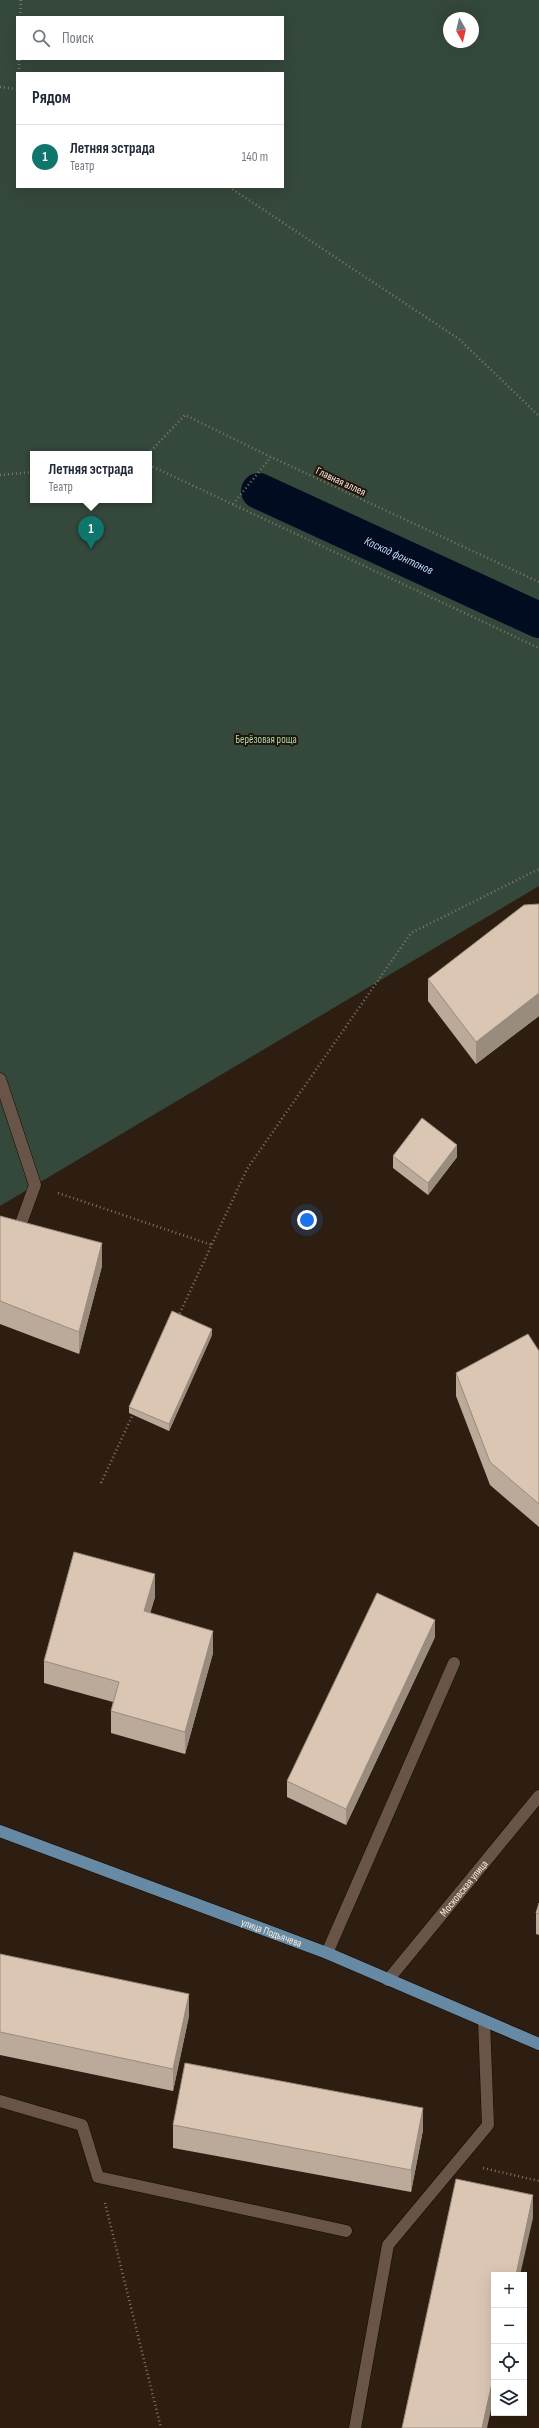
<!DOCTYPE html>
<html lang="ru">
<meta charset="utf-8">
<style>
body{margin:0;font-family:"Sofia Sans Condensed",sans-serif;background:#f2f2f3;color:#1f2937}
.controls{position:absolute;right:12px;bottom:12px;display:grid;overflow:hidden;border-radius:0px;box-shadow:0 4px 16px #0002}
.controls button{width:36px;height:36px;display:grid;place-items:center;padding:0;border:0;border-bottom:1px solid #e0e1e3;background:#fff;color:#1f2937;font:20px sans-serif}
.compass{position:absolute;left:443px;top:12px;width:36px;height:36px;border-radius:50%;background:#fff;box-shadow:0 4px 16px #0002;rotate:172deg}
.you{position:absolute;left:307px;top:1220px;width:14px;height:14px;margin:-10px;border:3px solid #fff;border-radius:50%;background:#1a73e8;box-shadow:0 0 0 6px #1a73e833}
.badge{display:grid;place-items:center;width:26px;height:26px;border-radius:50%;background:#0f766e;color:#fff;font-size:13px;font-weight:700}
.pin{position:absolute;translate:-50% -33px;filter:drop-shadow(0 1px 2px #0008)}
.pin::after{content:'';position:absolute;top:21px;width:14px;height:12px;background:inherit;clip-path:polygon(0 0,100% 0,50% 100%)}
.popup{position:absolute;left:30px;top:451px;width:122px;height:52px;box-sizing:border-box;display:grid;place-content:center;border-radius:0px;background:#fff;filter:drop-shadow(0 1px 3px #0005);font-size:13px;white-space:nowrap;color:#747a83}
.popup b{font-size:15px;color:#1f2937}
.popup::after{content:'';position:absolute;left:50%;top:100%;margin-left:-8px;border:8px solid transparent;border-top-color:#fff}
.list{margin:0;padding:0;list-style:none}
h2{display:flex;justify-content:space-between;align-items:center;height:52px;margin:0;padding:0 16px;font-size:17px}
h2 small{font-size:13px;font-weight:400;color:#747a83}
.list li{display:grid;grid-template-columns:26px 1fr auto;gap:12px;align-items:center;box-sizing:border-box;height:64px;padding:0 16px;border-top:1px solid #e0e1e3}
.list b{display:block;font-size:15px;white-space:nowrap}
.list p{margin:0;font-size:13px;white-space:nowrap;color:#747a83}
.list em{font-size:13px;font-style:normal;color:#747a83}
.icon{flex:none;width:22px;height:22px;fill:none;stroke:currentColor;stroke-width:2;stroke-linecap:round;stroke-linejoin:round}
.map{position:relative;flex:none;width:539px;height:2428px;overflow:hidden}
.search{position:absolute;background:#fff;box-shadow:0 4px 16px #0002;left:16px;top:16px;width:268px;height:44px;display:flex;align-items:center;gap:10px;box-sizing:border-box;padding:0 14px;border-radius:0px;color:#747a83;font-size:15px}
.panel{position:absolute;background:#fff;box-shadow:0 4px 16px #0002;left:16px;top:72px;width:268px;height:116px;border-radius:0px}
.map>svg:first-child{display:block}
.green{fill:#35483c;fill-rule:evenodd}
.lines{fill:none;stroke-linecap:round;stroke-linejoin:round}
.canal{stroke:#020c21;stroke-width:36}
.minor-casing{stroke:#160701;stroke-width:13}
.major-casing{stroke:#160701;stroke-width:13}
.path{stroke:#83756a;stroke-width:2.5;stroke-dasharray:1 3;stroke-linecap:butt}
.minor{stroke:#695547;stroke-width:12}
.major{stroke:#668aa3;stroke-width:12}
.wall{fill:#bbaa9a}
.shaded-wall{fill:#998b7d}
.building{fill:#dac6b3;stroke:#998b7d}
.labels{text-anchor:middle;stroke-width:4;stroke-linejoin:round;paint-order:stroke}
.street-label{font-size:11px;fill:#f5e9e0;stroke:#241408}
.park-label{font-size:11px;fill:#9cd7b3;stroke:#241408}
.water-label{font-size:12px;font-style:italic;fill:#c4d8f5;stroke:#241408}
</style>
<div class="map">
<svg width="539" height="2428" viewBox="0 0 539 2428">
<rect width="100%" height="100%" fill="#2e1e11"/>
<path class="green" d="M0,0H539V886L0,1206ZM17,17H283V59H17ZM449,18H473V42H449ZM17,73H283V187H17ZM33,454H149V500H33Z"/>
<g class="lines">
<path class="canal" id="s1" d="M259,491L539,620"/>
<g class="minor-casing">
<g id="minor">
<path d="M0,1079L35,1185L16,1237"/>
<path d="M327,1953L454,1663"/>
<path id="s2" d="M388,1980L539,1796"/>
<path d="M0,2101L82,2125L98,2177L346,2231"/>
<path d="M355,2428L388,2245L488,2125L484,2021"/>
</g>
</g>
<g class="major-casing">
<g id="major">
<path id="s3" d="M0,1831L327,1953L539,2044"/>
</g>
</g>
<path class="path" d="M20,17L21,0
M19,73V59
M0,87L17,89
M229,187L459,339L539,416
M148,454L185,415L271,457L539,582
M149,465L539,648
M0,475L33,472
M233,504L271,457
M58,1193L212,1245
M178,1317L247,1169L411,933L539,869
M101,1483L134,1412
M483,2168L539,2181
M105,2203L161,2428"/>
<use href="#minor" class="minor"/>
<use href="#major" class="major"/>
</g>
<path class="wall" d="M539,904V1016L476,1064L428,1001V979Z
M393,1156L457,1157L428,1195L393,1168Z
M0,1216L102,1266L79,1354L0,1324Z
M212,1335L169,1431L129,1413V1407Z
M539,1351V1527L490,1485L456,1396V1373Z
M155,1597L150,1613L213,1653L185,1754L111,1733V1711L113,1702L44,1683V1661Z
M435,1637L346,1825L287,1797V1781Z
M539,1903V1935L536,1934V1913Z
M0,1954L189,2016L173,2091L0,2055Z
M173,2125L423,2130L411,2192L173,2148Z"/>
<path class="shaded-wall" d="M539,993V1016L476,1064V1042Z
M457,1145V1157L428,1195V1183Z
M102,1243V1266L79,1354V1332Z
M212,1329V1335L169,1431V1424Z
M155,1574V1597L144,1634V1611Z
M435,1620V1637L346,1825V1809Z
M213,1631V1653L185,1754V1732Z
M189,1994V2016L173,2091V2069Z
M423,2108V2130L411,2192V2170Z
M533,2195V2218L520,2275H516Z
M494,2374V2396L487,2428H482Z"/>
<path class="building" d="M539,904V993L476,1042L428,979L524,905Z
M422,1118L457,1145L428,1183L393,1156Z
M0,1216L102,1243L79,1332L0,1301Z
M172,1311L212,1329L169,1424L129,1407Z
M528,1334L539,1351V1504L490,1462L456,1373Z
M74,1552L155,1574L144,1611L213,1631L185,1732L111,1711L119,1682L44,1661Z
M377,1593L435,1620L346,1809L287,1781Z
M539,1903V1914L536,1913Z
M0,1954L189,1994L173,2069L0,2032Z
M185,2063L423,2108L411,2170L173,2125Z
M456,2179L533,2195L516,2275H494V2374L482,2428H402Z"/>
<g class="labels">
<g class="street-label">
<text transform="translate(341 481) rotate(25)" y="4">Главная аллея</text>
<text dy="4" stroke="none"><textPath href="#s2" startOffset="119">Московская улица</textPath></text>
<text dy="4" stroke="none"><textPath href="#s3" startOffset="290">улица Подъячева</textPath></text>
</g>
<g class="park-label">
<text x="266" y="743">Берёзовая роща</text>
</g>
<g class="water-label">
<text dy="4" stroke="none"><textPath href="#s1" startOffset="154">Каскад фонтанов</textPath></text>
</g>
</g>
</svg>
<div class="controls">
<button>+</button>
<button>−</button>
<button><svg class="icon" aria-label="locate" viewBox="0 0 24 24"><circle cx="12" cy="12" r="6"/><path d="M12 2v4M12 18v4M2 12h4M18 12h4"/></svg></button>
<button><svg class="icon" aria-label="layers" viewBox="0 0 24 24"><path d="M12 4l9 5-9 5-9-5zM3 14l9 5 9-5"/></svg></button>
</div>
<svg class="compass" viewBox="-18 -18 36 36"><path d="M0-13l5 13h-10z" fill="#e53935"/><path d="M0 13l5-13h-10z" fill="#747a83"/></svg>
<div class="you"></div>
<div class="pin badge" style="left:91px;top:549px">1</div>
<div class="popup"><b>Летняя эстрада</b>Театр</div>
<div class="search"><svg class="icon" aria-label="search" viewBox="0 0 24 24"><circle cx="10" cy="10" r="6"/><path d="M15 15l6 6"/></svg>Поиск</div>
<section class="panel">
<h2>Рядом<small></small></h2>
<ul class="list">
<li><span class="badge">1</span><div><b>Летняя эстрада</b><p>Театр</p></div><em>140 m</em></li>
</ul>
</section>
</div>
